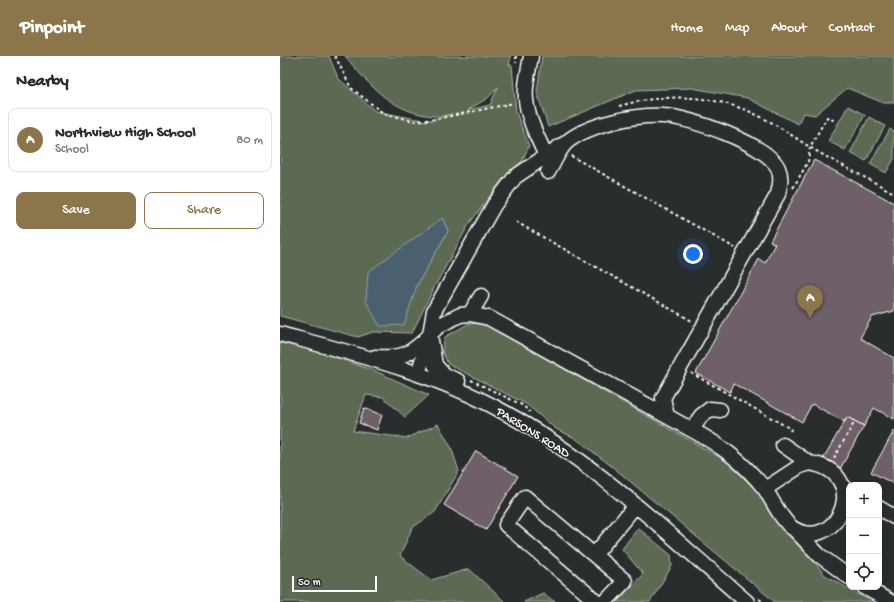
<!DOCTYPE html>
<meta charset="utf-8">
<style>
body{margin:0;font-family:"Gochi Hand",sans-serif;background:#f7f7f7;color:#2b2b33}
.controls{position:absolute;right:12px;bottom:12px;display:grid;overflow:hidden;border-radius:8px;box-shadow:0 4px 16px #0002}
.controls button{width:36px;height:36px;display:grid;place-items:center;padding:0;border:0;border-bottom:1px solid #e1e1e2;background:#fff;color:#2b2b33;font:20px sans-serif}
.scale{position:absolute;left:12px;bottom:10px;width:85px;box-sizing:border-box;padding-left:4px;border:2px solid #fff;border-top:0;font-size:11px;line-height:14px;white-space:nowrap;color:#fff;-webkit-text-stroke:3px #2a2d2e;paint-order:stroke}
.you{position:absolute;left:413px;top:198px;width:14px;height:14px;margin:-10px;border:3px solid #fff;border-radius:50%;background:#1a73e8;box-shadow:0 0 0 6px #1a73e833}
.badge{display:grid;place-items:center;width:26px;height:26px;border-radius:50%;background:#8a764a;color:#fff;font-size:13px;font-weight:700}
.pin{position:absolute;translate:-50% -33px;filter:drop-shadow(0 1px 2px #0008)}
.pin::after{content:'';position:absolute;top:21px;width:14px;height:12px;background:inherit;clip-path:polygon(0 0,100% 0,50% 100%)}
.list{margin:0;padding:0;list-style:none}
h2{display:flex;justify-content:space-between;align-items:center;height:52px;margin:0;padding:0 16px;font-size:17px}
h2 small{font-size:13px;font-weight:400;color:#7c7c81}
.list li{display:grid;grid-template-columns:26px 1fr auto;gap:12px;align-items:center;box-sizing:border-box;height:64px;margin:0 8px 8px;padding:0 8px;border:1px solid #e1e1e2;border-radius:8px}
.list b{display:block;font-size:15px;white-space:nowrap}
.list p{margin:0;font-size:13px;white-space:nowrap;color:#7c7c81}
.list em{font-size:13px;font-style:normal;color:#7c7c81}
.actions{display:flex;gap:8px;padding:12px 16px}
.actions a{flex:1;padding:9px 0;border:1px solid #8a764a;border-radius:8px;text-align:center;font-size:14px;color:#8a764a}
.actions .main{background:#8a764a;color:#fff}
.icon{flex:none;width:22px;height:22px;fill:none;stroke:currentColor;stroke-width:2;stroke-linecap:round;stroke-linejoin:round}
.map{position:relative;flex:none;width:614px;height:546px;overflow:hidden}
header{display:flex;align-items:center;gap:24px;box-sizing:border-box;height:56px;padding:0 20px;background:#8a764a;color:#fff}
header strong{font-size:19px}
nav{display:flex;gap:22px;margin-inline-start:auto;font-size:14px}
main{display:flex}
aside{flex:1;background:#fff}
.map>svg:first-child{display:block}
.green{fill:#5b6a53;stroke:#adb4a9;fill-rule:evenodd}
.water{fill:#4b606e;stroke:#93a0a8}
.building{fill:#6e5e68;stroke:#fff}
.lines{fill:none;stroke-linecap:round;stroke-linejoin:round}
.minor-casing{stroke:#fff;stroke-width:17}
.path{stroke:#fff;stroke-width:2;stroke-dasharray:3 3;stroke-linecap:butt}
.minor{stroke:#2a2d2e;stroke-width:14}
.labels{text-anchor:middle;stroke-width:3;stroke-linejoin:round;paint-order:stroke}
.street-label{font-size:13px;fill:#fff;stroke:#2a2d2e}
</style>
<header>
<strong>Pinpoint</strong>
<nav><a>Home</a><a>Map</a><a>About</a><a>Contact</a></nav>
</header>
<main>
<aside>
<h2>Nearby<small></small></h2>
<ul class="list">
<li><span class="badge">A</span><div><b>Northview High School</b><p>School</p></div><em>80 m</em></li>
</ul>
<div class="actions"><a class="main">Save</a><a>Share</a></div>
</aside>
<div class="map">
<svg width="614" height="546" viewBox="0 0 614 546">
<rect width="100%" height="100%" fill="#2a2d2e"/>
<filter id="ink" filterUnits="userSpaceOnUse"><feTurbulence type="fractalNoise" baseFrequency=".025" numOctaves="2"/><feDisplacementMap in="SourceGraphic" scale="8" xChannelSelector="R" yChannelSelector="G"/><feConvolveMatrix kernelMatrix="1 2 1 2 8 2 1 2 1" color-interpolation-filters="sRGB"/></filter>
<g filter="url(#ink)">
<path class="green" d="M0,0H49L58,22L95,55L147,65L172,58C167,59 160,61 154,60C113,57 90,30 65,0H231L229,9H232L236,56L249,90L242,105L222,124L189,168L156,228L132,277L93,276L78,281L0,260ZM218,31L210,49L188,54L208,42ZM162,162L168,175L137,229Z
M262,0H614V47H604L567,32L535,59L523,57L518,68L467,42L412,32L356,34L268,71L257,36Z
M568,50L585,59L565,94L548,85Z
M589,61L605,70L586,105L570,97Z
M610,73L614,76V103L606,117L590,108Z
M200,267L212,272L448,406L473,431L545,519L591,546H495L334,412L295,382L276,373L246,348L168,308L162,295L165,281L188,268Z
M0,282L95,315L149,339L125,361L103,341L86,339L73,375L127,382L158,368L171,391L179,415L155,456L132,472L120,500L151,524L189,513L225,546H0Z
M358,472L391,499L392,510L370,546H337L363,518L342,493Z
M263,537L275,546H244Z"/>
<path class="water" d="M162,162L168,175L137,229L124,269L100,270L86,245L88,216Z"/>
<path class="building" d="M534,104L614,147V255L592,261L580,282L614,302V363L594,352L584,370L567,361L565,366L532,348L522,366L454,328L450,336L416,317L479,203L485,207L495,188L490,185Z
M84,352L102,359L97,374L79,367Z
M567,361L584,370L560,413L543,403Z
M614,375V428L591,416Z
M196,395L238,420L206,474L164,449Z"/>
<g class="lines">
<g class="minor-casing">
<path id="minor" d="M251,0C249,14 244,29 246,44C248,64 258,82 266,100
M268,116C274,107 279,92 288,85C310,68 357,58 384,60C409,61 487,88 498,112C502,121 500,129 498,138L383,342L387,360
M190,258L201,240
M0,278C75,298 154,317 222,355C313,404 389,479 467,546
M95,301C122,303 131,298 149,280
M138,318L150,278L160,269L180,259L190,258L209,262L412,374
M178,325L164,319L155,309L150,278L154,255L214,149L235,121L282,89
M440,354L430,353L421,360L412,374C442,390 463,406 485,433
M503,389L529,407
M529,407C593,416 558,498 514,473C503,467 492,444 485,433L520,410Z
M599,452L614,461
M514,473L539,499L569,521
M315,498L355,450
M584,531L611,546
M317,546L226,469L245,441L345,525L325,546"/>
</g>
<path class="path" d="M55,0L71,32L103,57L133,65L156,63L234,47
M236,0V7
M339,50C385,37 435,38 479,60C498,69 515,82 533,93C560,109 587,122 614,137
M291,100L455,192
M513,132L528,106L530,91L547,61L555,65
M236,166L412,265
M411,317L511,373L509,378
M191,324L242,349L250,356
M554,402L574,367
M479,543L484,546"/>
<use href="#minor" class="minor"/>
</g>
</g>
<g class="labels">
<g class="street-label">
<text transform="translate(254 375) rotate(32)" y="5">PARSONS ROAD</text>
</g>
</g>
</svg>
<div class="controls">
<button>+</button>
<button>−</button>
<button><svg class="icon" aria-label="locate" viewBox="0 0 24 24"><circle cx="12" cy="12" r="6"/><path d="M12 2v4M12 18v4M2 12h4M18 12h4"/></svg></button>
</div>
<div class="scale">50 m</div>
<div class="you"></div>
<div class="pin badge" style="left:530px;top:262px">A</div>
</div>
</main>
